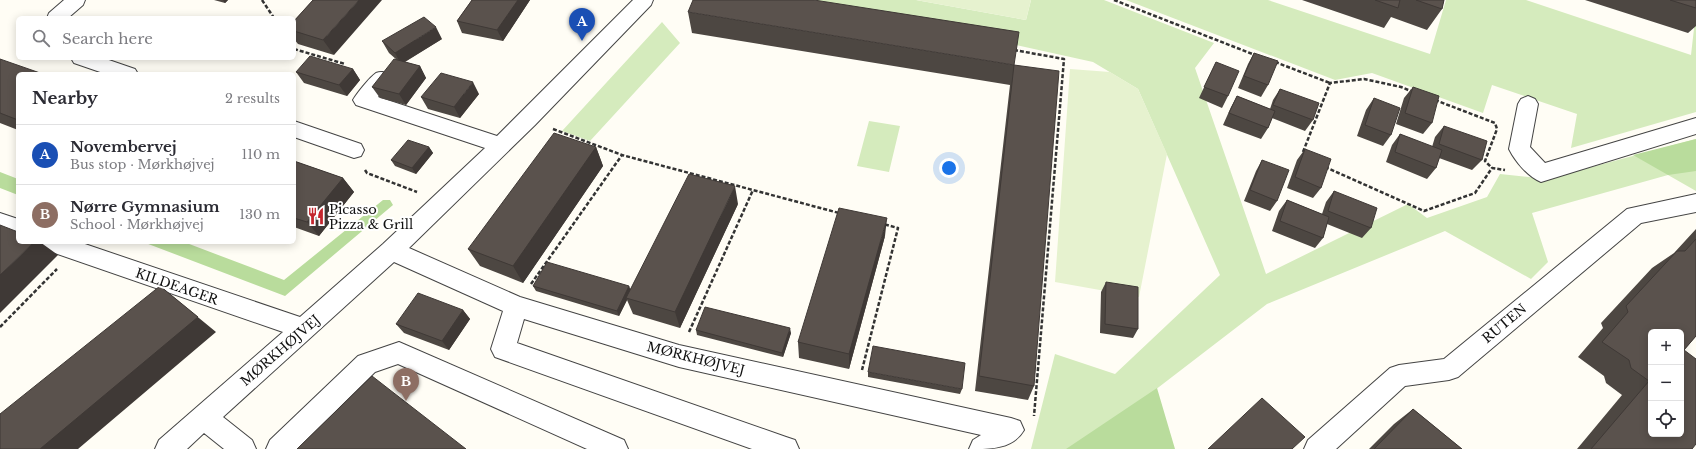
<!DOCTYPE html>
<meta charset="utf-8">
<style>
body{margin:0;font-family:"Libre Baskerville",serif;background:#f7f7f7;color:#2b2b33}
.controls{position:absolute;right:12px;bottom:12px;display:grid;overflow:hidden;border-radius:6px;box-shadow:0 2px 10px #0003}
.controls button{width:36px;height:36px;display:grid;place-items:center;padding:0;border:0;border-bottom:1px solid #e1e1e2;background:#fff;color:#2b2b33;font:20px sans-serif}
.you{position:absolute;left:949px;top:168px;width:14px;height:14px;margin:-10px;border:3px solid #fff;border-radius:50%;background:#1a73e8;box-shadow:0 0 0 6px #1a73e833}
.badge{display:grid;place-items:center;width:26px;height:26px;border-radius:50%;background:#d93025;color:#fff;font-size:13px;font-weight:700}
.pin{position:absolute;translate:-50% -33px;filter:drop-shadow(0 1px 2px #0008)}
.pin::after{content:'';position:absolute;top:21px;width:14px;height:12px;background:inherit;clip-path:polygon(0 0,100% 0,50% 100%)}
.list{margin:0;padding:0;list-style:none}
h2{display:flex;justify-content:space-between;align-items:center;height:52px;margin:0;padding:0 16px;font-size:17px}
h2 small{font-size:13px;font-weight:400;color:#7c7c81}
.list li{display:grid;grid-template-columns:26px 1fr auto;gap:12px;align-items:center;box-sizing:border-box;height:60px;padding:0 16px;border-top:1px solid #e1e1e2}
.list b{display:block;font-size:15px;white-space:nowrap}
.list p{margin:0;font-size:13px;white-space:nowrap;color:#7c7c81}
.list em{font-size:13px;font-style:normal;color:#7c7c81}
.icon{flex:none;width:22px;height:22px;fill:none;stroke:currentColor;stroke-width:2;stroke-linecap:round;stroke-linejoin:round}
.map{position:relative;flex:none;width:1696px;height:449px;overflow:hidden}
.search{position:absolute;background:#fff;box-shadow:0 2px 10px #0003;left:16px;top:16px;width:280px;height:44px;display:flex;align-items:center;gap:10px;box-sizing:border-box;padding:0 14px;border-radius:6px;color:#7c7c81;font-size:15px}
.panel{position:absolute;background:#fff;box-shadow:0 2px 10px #0003;left:16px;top:72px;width:280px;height:172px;border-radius:6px}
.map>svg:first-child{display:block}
.green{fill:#d5ebbd}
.forest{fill:#b9dc9c}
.pitch{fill:#e6f2cf}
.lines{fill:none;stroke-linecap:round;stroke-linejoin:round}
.minor-casing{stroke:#444;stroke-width:2}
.path{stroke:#333;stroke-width:2.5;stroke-dasharray:4 2;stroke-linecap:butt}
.minor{fill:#fff;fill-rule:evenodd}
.wall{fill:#4d4742}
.shaded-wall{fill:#3f3936}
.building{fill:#5a524d;stroke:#3f3936;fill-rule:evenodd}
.labels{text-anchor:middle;stroke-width:4;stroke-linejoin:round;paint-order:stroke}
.poi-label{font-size:13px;fill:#111;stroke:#fff;text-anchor:start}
.street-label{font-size:13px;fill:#111;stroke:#fff}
</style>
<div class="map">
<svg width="1696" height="449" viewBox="0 0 1696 449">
<rect width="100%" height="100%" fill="#fffdf5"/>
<path class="green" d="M814,0H916L1026,20L1031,0H1104L1214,43L1195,68L1266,274L1408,204L1427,218L1487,197L1500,174L1547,179L1696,139V191L1668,175L1532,213L1548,262L1531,279L1445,231L1267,304L1116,420L1069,449H1031L1055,354L1115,374L1220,275L1138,89L1093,62Z
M1126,0H1268L1430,54L1446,0H1526L1691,55L1696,11V112L1571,148L1577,114L1492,85L1483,113L1372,73L1335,80Z
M662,22L680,43L590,141L562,131Z
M869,121L900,126L889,172L857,166Z"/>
<path class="forest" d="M1696,139V171L1668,175L1633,155Z
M0,172L18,179V195L0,188Z
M383,200H390L393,205L285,296L143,242H184L284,280Z
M1157,388L1175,449H1066Z"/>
<path class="pitch" d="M916,0H1031L1026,20Z
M1070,69L1110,72L1138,89L1167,154L1139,297L1055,282Z"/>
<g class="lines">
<g class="minor-casing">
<path id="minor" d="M64,0H85L83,5L68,18H47L49,13Z
M633,0H653L651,5L535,125L409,248L520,297L679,345L1011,418L1020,421L1024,430C1013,449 991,449 969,449L973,440L981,435L679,367L524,319L517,343L786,437L795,440L799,449H752L495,357L491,349L503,311L394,262L223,417L252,440L256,449H224L204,433L187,449H155L159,440L283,332L43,249L40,242H79L300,317L383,244L485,148L356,105L353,100C357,93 370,77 376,73C381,71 384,72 389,74L392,79L378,97L497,136Z
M71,58H103L135,69L138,74H106L74,63Z
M1528,96L1535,99L1538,104L1530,147L1545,163L1696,118V134L1541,182C1528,177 1515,161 1509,149L1518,104L1521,99Z
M294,121L361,144L364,150L361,156L354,158L294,137Z
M1696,194V212L1641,223L1458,377L1449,380L1405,386L1336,449H1304L1308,440L1390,368L1399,365L1444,359L1627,209Z
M0,213L18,219V238L0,232Z
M399,342L624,440L628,449H587L398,364L375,372L297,449H266L270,440L358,356Z"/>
</g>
<path class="path" d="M262,0L274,18
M1114,0L1255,55
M294,49L345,64
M1014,50L1064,59L1034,416
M1275,62L1330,83
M1435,100L1495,123L1497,129L1485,161L1492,168
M553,129L622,155L839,213
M1303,152L1330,83L1364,79L1401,87L1413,92
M1325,167L1424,211L1475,193L1492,168L1505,170
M365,170L367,173L417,192
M531,284L622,155
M0,327L57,269
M689,332L753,190
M862,370L898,228L883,224"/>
<use href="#minor" class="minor"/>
</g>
<path class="wall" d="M214,0H228L225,3Z
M313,0L334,55L298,44L294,39V21Z
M472,0H530L503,41L462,33L457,21Z
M1302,0H1444L1442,9L1427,30L1391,17L1384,28Z
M1585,0H1696V26L1688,33Z
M688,12L1014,65L1034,386L1028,400L975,391L1010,85L692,33Z
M442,39L405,62L420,66L426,78L406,105L380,98L372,87L397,60L389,53L382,41Z
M1254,53L1268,85L1261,97L1238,88L1248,64Z
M0,59L18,74V130L0,123Z
M1216,62L1228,96L1222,108L1199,98Z
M353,69L360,80L347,96L304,83L296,72Z
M1413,87L1432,123L1423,134L1396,124L1404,98Z
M1280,89L1313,120L1305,131L1272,118L1268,128L1261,139L1223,125L1231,107L1237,96L1270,109L1273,100Z
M479,94L460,118L428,109L421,97Z
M1374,98L1391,135L1383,146L1357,136L1366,110Z
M1444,126L1482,160L1472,170L1439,158L1436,168L1427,179L1386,162L1392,145L1400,134L1432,147L1435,137Z
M429,147L433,153L416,174L395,166L391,160Z
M596,147L603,166L523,283L480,266L468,249Z
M1305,149L1321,188L1313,198L1287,188L1297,160Z
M1262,160L1277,201L1270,211L1244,201L1256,171Z
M294,161L343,178L354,192L319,236L294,227Z
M1334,191L1371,228L1362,238L1327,224L1323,238L1315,248L1272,231L1279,211L1287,200L1322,214L1326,202Z
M738,204L680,328L633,314L627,300L619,316L536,291L533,286H629L630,289Z
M1696,229V336L1684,350L1692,449H1577L1622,395L1606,383L1604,376L1578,357L1603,328L1601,323L1652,268L1674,253Z
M885,236L849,369L799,358L798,342Z
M1106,282L1138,329L1133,338L1100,333L1101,292Z
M463,310L470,319L449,350L404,333L396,324Z
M696,330L791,333L783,357L697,335Z
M868,372L962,389L960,394L868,377Z
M1413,409L1462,449H1369L1394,424Z"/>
<path class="shaded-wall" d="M223,0H228L225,3Z
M359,0H382L334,55L323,40Z
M518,0H530L503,41L497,30Z
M436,27L442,39L401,64L395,53Z
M420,66L426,78L406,105L399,94Z
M353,69L360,80L347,96L339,85Z
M473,82L479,94L460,118L454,107Z
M429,147L433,153L416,174L412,168Z
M596,147L603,166L523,283L513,266Z
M343,178L354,192L319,236L307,222Z
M735,186L738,204L680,328L675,312Z
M887,218L885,236L849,369V354Z
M34,242H40L58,255L0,313V275Z
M160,286L216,332L78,449H40Z
M629,286L631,292L626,298L627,300L619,316L617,311Z
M463,310L470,319L449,350L442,341Z
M790,328L791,333L783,357L782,353Z"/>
<path class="building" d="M313,0H359L323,40L294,31V21Z
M472,0H518L497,30L457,21Z
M693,0H814L1019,32L1014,65L688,12Z
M1375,0H1400L1398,8Z
M1416,0H1444L1442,9Z
M1670,0H1696V8Z
M424,17L436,27L395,53L382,41Z
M1254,53L1278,61L1268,85L1244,76Z
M310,56L353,69L339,85L296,72Z
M0,59L43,74H18V120L0,113Z
M394,59L420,66L399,94L372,87Z
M1216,62L1239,71L1228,96L1204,87Z
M1014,65L1059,71L1034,386L979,376Z
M441,73L473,82L454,107L421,97Z
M1413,87L1439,96L1432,123L1405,113Z
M1280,89L1319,103L1313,120L1273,105Z
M1237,96L1275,111L1268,128L1229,113Z
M1374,98L1400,108L1391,135L1365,125Z
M1444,126L1487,141L1482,160L1439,144Z
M554,133L596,147L513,266L468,249Z
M1400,134L1442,150L1436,168L1395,152Z
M408,140L429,147L412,168L391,160Z
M1305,149L1331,159L1321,188L1295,177Z
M1262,160L1289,170L1277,201L1250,190Z
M294,161L343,178L307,222L294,218Z
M689,174L735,186L675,312L626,298Z
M1334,191L1377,208L1371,228L1328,211Z
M1287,200L1329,217L1323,238L1280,221Z
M839,208L887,218L849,354L798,342Z
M0,225L18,232V242H34L0,275Z
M1696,239V336L1684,350L1696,359V444L1692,449H1591L1649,381L1631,368L1629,360L1602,342L1628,312L1626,306L1677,251H1685ZM1651,332H1681V434H1651Z
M547,262L629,286L617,311L533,286Z
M1106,282L1138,287V329L1105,324Z
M160,286L198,317L40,449H0V414Z
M418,293L463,310L442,341L396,324Z
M705,307L790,328L782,353L696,330Z
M873,346L965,363L962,389L868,372Z
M372,376L466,449H297Z
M1262,398L1305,437L1292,449H1208Z
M1413,409L1462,449H1374Z"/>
<defs>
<g id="restaurant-bare" transform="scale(1.38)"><path d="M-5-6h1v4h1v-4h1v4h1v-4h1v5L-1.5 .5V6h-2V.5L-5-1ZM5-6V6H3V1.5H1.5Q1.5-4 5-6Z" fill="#c4262e" stroke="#fff" stroke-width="2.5" paint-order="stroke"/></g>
</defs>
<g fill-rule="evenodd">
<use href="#restaurant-bare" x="316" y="216"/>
</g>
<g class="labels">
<g class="poi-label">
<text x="329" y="214">Picasso<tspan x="329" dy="15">Pizza &amp; Grill</tspan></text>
</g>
<g class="street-label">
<text transform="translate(177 286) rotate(19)" y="5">KILDEAGER</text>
<text transform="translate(1504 323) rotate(-40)" y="5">RUTEN</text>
<text transform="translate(280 350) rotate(-41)" y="5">MØRKHØJVEJ</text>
<text transform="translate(696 358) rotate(14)" y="5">MØRKHØJVEJ</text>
</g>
</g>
</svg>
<div class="controls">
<button>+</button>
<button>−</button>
<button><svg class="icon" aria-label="locate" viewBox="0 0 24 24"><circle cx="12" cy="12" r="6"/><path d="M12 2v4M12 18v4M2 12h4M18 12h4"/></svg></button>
</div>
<div class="you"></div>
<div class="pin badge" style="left:582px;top:41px;background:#1a4fb4">A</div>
<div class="pin badge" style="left:406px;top:401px;background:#8d6e63">B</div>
<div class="search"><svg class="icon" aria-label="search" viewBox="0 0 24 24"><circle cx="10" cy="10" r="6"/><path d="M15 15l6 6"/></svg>Search here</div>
<section class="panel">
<h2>Nearby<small>2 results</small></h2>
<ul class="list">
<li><span class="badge" style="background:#1a4fb4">A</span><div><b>Novembervej</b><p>Bus stop · Mørkhøjvej</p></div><em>110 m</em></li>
<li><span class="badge" style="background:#8d6e63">B</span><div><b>Nørre Gymnasium</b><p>School · Mørkhøjvej</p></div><em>130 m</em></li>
</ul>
</section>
</div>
